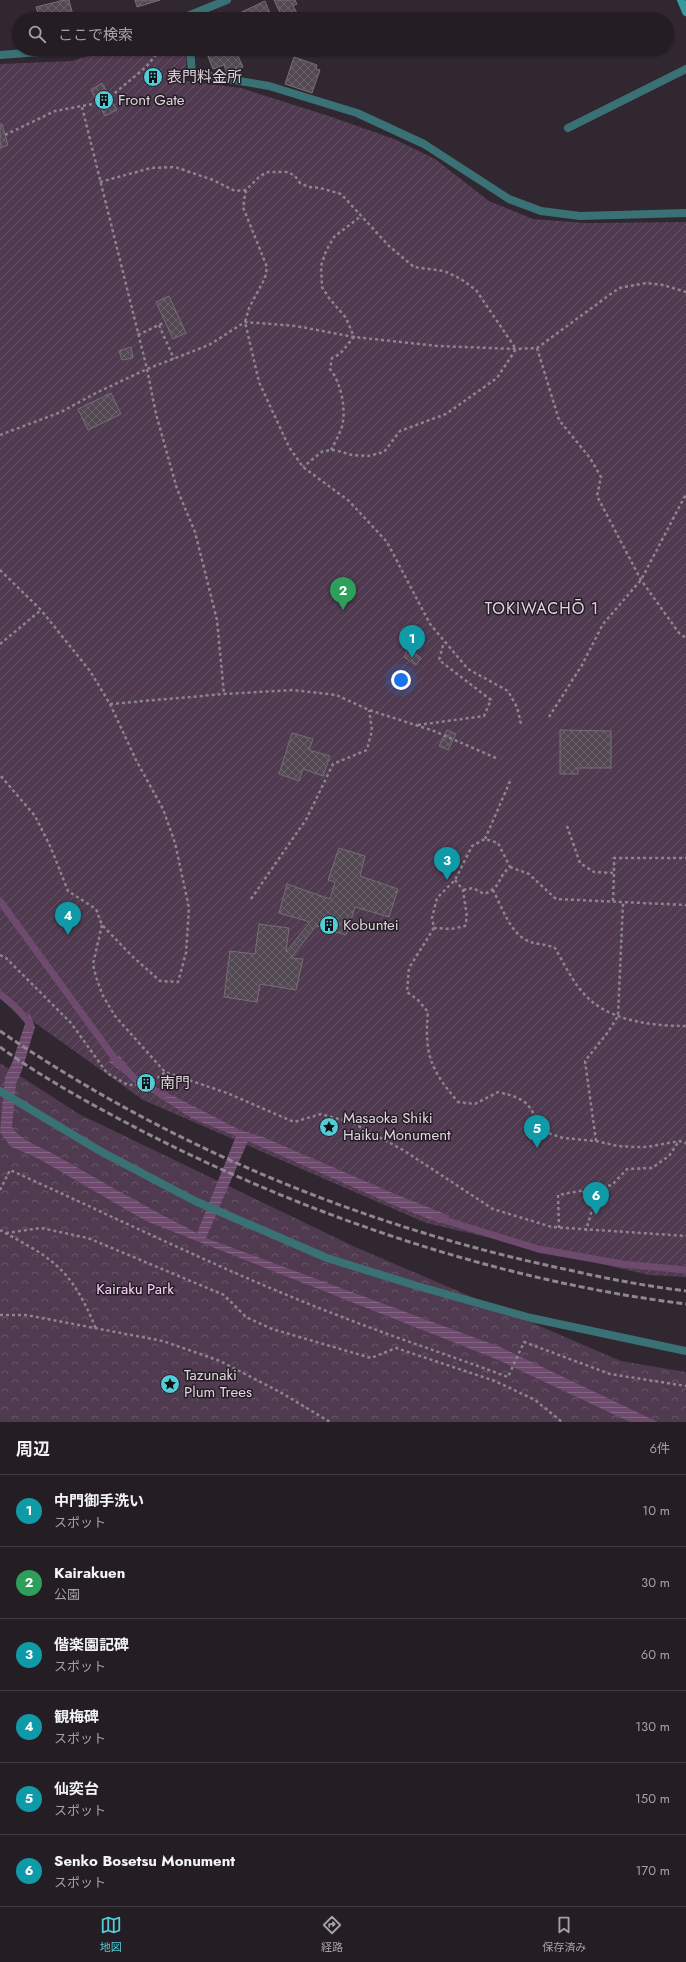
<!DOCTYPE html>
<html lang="ja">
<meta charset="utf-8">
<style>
body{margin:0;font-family:Jost,"Noto Sans JP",sans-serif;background:#302a31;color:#f1f3f6}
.you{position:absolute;left:401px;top:680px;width:14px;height:14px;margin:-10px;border:3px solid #fff;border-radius:50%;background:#1a73e8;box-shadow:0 0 0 6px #1a73e833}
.badge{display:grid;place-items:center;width:26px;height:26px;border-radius:50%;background:#52ccd6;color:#fff;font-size:13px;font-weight:700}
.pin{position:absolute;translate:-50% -33px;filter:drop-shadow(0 1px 2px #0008)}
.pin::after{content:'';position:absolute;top:21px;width:14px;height:12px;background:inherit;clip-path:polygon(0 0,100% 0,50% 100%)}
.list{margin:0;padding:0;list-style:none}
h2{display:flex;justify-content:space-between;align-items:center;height:52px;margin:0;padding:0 16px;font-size:17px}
h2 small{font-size:13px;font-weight:400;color:#a3a2a6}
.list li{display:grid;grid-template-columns:26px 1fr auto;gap:12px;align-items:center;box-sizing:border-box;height:72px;padding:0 16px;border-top:1px solid #413b41}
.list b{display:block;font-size:15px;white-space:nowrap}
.list p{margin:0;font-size:13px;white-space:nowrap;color:#a3a2a6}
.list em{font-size:13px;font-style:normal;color:#a3a2a6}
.icon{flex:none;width:22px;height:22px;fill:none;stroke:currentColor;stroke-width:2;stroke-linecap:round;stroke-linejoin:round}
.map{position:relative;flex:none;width:686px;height:1422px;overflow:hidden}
.search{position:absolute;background:#241d24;box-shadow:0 1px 3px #0004;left:12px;right:12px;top:12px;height:44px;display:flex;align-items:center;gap:10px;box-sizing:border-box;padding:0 14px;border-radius:22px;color:#a3a2a6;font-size:15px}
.sheet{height:484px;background:#241d24}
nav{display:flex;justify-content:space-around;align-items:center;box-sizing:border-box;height:56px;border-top:1px solid #413b41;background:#241d24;font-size:11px;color:#a3a2a6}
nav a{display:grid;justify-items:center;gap:2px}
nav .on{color:#52ccd6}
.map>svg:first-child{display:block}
.park{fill:url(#park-crowns)}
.garden{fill:url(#garden-furrows)}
.water{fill:url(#water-rules)}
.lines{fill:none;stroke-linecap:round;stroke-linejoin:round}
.stream{stroke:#6e4b6e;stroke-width:7}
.building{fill:url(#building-cross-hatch);stroke:#786d78}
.path{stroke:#8d858d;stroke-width:2.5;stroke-dasharray:3 3;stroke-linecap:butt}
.service{stroke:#3a7175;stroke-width:8}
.minor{stroke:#3a7175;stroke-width:8}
.tertiary{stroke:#3a7175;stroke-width:8}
.secondary{stroke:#3998a0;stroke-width:8}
.rail{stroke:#90888f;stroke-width:3;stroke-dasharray:6 3;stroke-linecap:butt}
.labels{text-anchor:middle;stroke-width:3;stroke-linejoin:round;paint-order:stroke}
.poi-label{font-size:15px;fill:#ded7dd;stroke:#261d26;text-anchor:start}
.park-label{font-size:15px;fill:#fdcefc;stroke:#261d26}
.neighbourhood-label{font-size:16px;letter-spacing:1px;fill:#ded7dd;stroke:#261d26}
</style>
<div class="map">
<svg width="686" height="1422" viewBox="0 0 686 1422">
<defs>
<pattern id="park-crowns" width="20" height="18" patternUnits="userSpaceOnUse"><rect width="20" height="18" fill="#4f3a4f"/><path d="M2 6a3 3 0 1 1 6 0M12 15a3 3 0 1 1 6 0" fill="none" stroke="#685668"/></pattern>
<pattern id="garden-furrows" width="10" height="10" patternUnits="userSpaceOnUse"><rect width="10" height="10" fill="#4f3a4f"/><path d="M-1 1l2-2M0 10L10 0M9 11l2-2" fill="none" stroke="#685668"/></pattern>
<pattern id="water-rules" width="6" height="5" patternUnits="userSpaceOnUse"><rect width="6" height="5" fill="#6e4b6e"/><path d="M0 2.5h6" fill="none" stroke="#826482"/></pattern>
<pattern id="building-cross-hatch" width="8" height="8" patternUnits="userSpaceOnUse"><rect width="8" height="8" fill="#534953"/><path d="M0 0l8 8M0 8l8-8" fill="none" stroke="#6b626b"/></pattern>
</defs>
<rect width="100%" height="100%" fill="#302730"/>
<path class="park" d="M0,1063L79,1114L353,1246L621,1361L686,1372V1422H0Z"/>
<path class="garden" d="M111,49H187L185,81L241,88L329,116L394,139L435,159L489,201L533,219L586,223L686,222V1277L649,1275L426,1223L143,1100L0,998V64L72,61Z"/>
<path class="water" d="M29,1012L35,1027L22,1070L16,1084L12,1127C22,1142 42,1147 57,1156C104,1183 150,1209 197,1233L236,1136L193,1119L154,1094L158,1088L240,1130L263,1137L395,1194L450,1216L440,1223L396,1206L248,1141L206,1238L500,1347L658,1422H630L496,1359L146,1221L39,1159L10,1146L0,1132L5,1077L12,1063Z
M119,1055L134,1074L130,1078L109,1062Z"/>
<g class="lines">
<path class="stream" d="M0,901L115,1059L136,1080L163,1095
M0,994C12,1003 21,1012 30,1024L29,1027
M435,1217L538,1249L622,1264L686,1270"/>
</g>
<path class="building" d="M64,0H69L74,19H40L36,7Z
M135,0H160L137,7Z
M274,0H295L297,4L293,6L297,13L283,19Z
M265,1L272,18L277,16L278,19H227Z
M220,12L223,19H208L207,17Z
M205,49H235L243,67L227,74L224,65L213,69Z
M294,57L317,65L316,69L320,70L312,93L285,84Z
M155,70L160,76L151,83L146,78Z
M102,83L117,110L105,116L91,90Z
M0,124H2L8,145L0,148Z
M169,296L186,333L173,339L156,302Z
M131,347L133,358L122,360L119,351Z
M111,393L121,414L88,430L78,409Z
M408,649L421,658L416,665L404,657Z
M447,730L456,734L448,750L439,746Z
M560,730L611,731V768H578V774H560Z
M292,733L313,739L309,750L330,756L323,776L303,769L299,781L279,774Z
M339,848L365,856L360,876L398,889L389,917L355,907L346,935L316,926L291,958L303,959L296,990L260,984L257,1002L224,997L230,951L255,954L259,924L289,928L286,952L310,922L279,913L287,884L330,899L335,882L328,880Z
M148,1077L150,1088L144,1090L142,1079Z"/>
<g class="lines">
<path class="path" d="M110,97L146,67L161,49
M82,107L147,369L156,414L177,489L195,532L217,620L224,694
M5,135L55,111L98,103
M100,182L151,168L175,167L213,180L235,191L246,190L260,176L268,172H288L295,176L300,183L309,187L320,188L341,194L389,246L414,267L444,271L461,279L476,290L516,349L497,378L446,414L400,431L384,452L368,456L352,455L335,450L323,451L303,467
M246,190L243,207L267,267L265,278L249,308L245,322L259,382L289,447L303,467L349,501L387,542L430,624L468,669L508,691L517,707L521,724
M159,325L174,359
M138,335L165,322
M537,348L559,420L590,458L601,477L597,496L641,580L679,633L686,638
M0,435L61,412L96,393L147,369L209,345L245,322L296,326L354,337L438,346L516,349L537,348L619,288L646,283L663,285L686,292
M331,450C334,444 338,437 341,430C347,412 342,384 330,369L332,358L340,354L354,337L346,318L329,298L322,287L321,266L326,251L334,237L361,216
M0,570L41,610L90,671L110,704L136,760L163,809L175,843L189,908L186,953L178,982L160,981L132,956L102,925L96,909L68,891L51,848L35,816L0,775
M0,644L41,610
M110,704L224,694L293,690L336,695L369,710L434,731L496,758
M549,717L582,665L603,624L641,580L686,494
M418,725L484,716L491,700L439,660L444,642
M567,826L580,863L594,872L614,873V858H686
M485,839L511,779
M510,867L529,874L556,899L686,905
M455,880L463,890L467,917L465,926L451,929L434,928L432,918L437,898L455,880L472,846L485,839L498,843L510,867C496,878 503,887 484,894L473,888L463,890
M493,890C502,907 510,933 528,941C537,945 547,944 555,948C563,962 574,984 585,995C609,1021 652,1026 686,1026
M251,899L307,818L333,764L367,750L372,730L369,710
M613,901L614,873
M102,925L93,964L96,977L103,996L115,1016L165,1072L227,1093L294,1122L321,1114L353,1123L403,1150L493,1209L552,1227L686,1236
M434,928L409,968L407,992L418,1000L428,1012C424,1055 431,1070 458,1102L475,1104L498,1092C529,1099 529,1104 542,1131L563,1138L596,1141L618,1146L635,1147H647L679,1141L686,1143
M0,955L6,958L71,1023L107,1073L128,1085L150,1084L165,1072
M596,1141L585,1061L608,1032L618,1016L623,903
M0,1190L10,1170C119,1219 225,1272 337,1315C393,1337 451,1356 508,1377L524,1342L610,1374L686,1386
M583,1191L593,1206L586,1231
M559,1228L558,1195L612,1185L627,1169L652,1168L669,1156L679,1141
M0,1230C19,1241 41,1251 57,1266C76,1283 87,1307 96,1329
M6,1233L41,1228L88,1238L224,1295L246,1317L272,1329L371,1358L396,1348L495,1381L535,1400L562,1422
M0,1315H26L163,1341L220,1361L280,1392L330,1422"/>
<path class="service" d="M568,128L686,69"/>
<path class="minor" d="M180,19L227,0
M190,49L192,73L269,86L357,113L424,144L509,199L541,211L580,216L686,213
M0,55L80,49"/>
<path class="tertiary" d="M0,1091L100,1151L195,1201L327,1258L417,1286L531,1318L686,1351"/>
<path class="secondary" d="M681,0L686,12"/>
<path class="rail" d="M0,1031C171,1148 366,1228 569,1270C608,1279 646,1286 686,1291
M0,1047C44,1079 96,1107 144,1132C310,1217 500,1281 686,1304"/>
</g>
<defs>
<g id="building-disc" transform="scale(1)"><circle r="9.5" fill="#52ccd6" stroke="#261d26"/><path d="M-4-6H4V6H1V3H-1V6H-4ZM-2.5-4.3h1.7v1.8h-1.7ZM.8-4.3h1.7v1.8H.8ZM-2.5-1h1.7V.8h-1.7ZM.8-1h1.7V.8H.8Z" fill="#111"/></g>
<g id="sight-disc" transform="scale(1)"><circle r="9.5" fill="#52ccd6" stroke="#261d26"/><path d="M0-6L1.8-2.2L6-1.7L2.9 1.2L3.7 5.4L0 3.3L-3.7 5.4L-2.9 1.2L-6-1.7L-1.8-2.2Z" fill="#111"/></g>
</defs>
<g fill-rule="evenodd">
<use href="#building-disc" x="153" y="77"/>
<use href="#building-disc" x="104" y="100"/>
<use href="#building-disc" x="329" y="925"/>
<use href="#building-disc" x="146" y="1083"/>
<use href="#sight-disc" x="329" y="1127"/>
<use href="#sight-disc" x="170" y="1384"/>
</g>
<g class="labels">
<g class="poi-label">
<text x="167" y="82">表門料金所</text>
<text x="118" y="105">Front Gate</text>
<text x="343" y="930">Kobuntei</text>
<text x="160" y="1088">南門</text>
<text x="343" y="1123">Masaoka Shiki<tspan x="343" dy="17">Haiku Monument</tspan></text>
<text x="184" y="1380">Tazunaki<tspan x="184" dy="17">Plum Trees</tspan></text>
</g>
<g class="park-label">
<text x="135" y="1294">Kairaku Park</text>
</g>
<g class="neighbourhood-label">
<text x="542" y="614">TOKIWACHŌ 1</text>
</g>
</g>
</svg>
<div class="you"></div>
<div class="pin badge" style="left:412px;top:658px;background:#0f9aa8">1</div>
<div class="pin badge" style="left:343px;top:610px;background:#2e9e5b">2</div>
<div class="pin badge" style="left:447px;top:880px;background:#0f9aa8">3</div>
<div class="pin badge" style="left:68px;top:935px;background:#0f9aa8">4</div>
<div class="pin badge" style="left:537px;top:1148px;background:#0f9aa8">5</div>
<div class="pin badge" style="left:596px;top:1215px;background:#0f9aa8">6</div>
<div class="search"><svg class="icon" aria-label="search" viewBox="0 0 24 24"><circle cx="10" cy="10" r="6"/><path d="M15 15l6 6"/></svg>ここで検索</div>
</div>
<section class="sheet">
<h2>周辺<small>6件</small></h2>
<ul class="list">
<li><span class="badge" style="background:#0f9aa8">1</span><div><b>中門御手洗い</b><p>スポット</p></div><em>10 m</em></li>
<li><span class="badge" style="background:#2e9e5b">2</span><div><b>Kairakuen</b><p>公園</p></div><em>30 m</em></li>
<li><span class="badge" style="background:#0f9aa8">3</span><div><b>偕楽園記碑</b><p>スポット</p></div><em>60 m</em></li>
<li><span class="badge" style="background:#0f9aa8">4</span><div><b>観梅碑</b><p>スポット</p></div><em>130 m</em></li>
<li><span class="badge" style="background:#0f9aa8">5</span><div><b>仙奕台</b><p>スポット</p></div><em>150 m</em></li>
<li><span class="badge" style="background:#0f9aa8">6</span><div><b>Senko Bosetsu Monument</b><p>スポット</p></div><em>170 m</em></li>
</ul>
</section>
<nav>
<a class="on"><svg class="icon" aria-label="map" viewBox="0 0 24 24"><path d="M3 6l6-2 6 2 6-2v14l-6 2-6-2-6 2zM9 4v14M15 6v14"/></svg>地図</a>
<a><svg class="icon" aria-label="directions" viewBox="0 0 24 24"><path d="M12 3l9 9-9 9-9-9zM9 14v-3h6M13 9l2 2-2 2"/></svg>経路</a>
<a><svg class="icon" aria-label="saved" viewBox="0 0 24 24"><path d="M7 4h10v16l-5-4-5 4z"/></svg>保存済み</a>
</nav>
